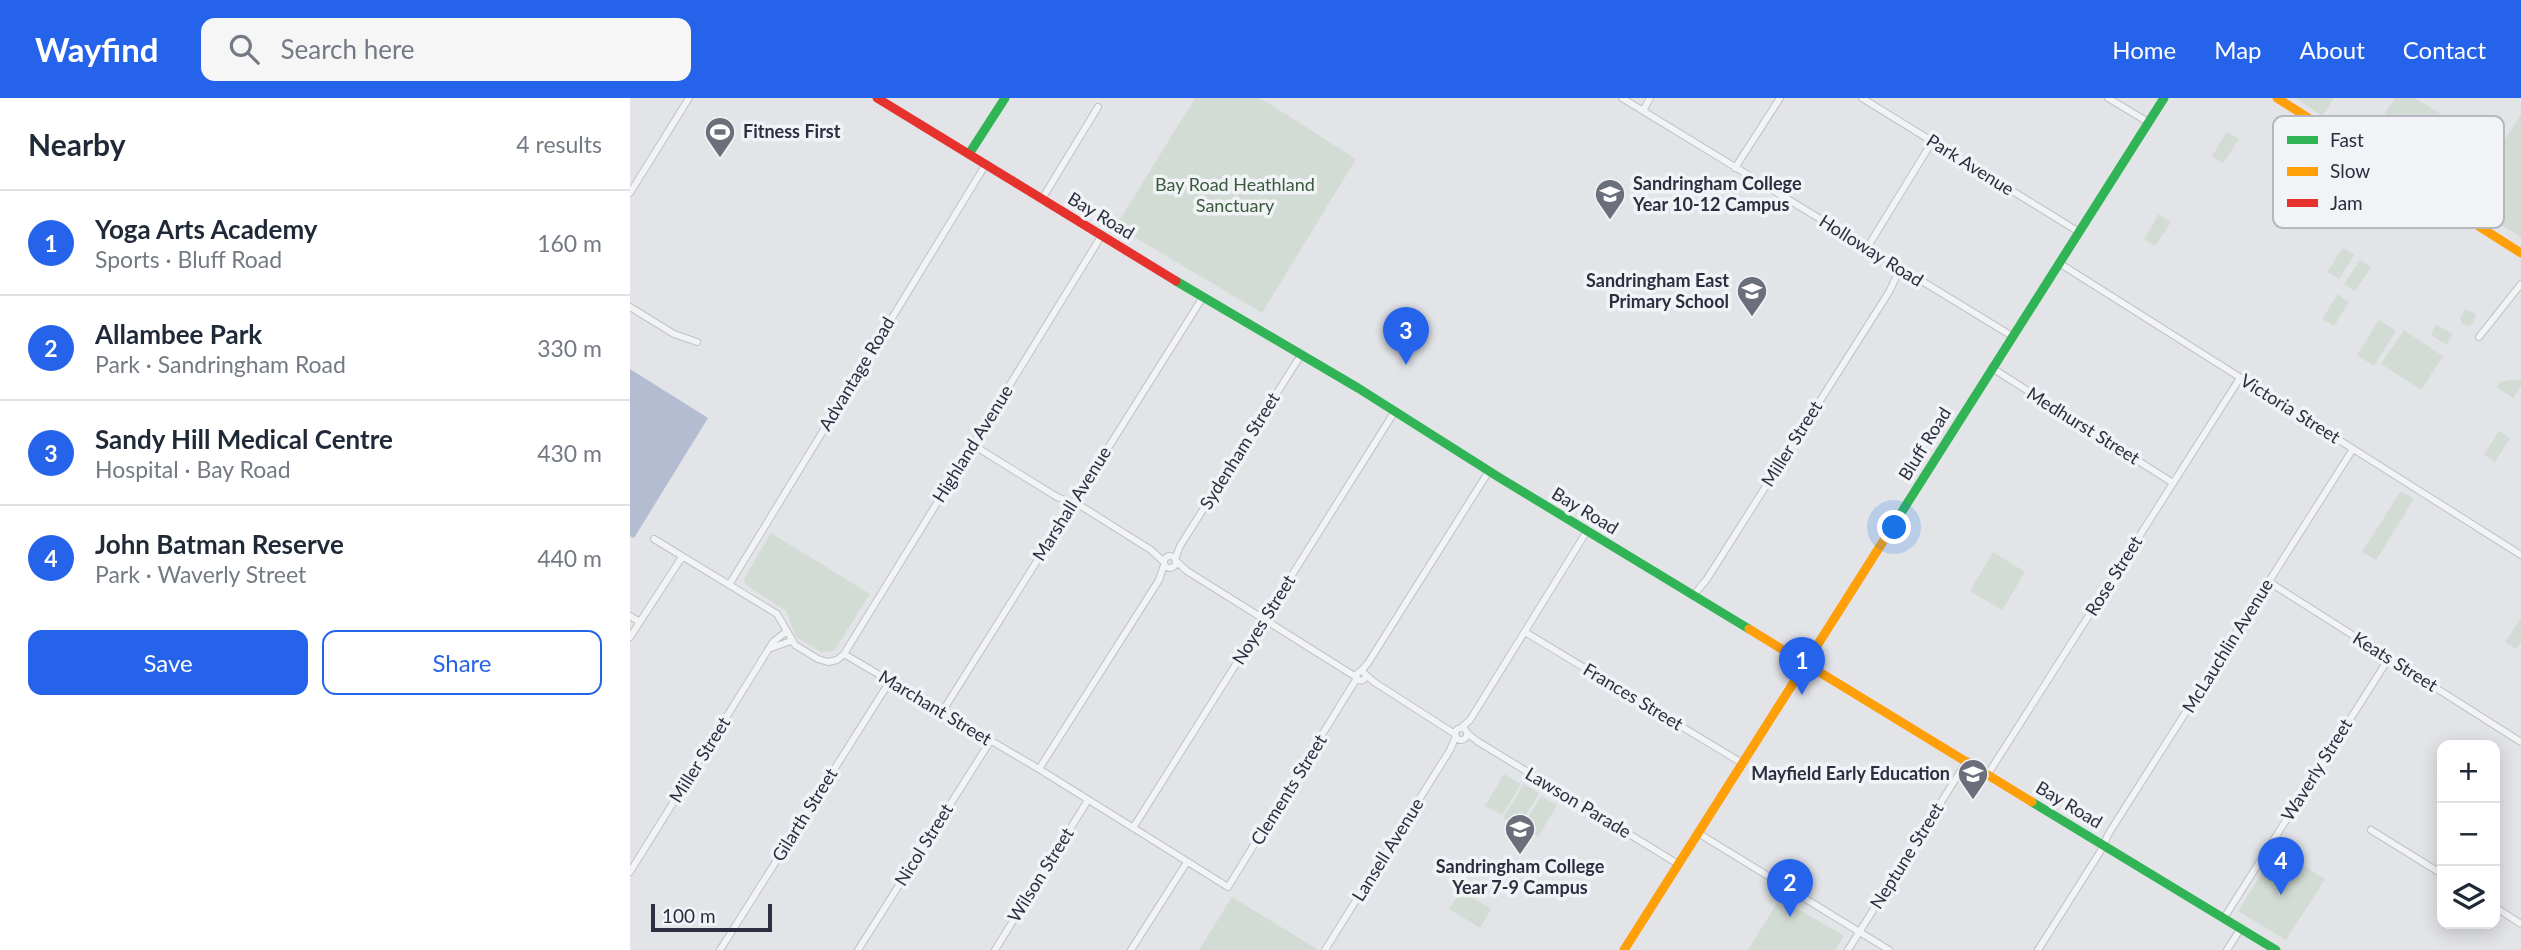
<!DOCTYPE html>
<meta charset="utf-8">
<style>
body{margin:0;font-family:Lato,sans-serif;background:#f6f6f7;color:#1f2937}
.controls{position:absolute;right:21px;bottom:21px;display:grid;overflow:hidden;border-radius:14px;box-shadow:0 4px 18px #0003}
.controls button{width:63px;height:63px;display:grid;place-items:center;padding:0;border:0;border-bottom:2px solid #e0e1e3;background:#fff;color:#1f2937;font:35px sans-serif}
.scale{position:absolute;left:21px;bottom:18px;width:121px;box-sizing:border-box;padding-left:7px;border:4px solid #2b2f40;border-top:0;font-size:19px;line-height:24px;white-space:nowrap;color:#2b2f40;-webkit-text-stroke:5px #f1f3f7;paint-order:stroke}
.you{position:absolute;left:1265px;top:430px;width:24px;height:24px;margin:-18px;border:5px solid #fff;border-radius:50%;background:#1a73e8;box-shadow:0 0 0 10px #1a73e833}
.badge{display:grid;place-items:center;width:46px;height:46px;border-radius:50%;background:#2563eb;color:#fff;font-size:23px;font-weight:700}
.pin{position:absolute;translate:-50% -58px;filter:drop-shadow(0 2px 4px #0008)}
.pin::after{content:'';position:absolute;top:37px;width:24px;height:21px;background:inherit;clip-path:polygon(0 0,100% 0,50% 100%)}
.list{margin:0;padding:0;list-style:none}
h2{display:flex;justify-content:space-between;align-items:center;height:91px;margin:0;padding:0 28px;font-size:30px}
h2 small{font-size:23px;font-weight:400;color:#747a83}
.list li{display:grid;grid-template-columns:46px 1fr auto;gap:21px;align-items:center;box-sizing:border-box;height:105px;padding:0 28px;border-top:2px solid #e0e1e3}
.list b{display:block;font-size:26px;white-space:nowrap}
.list p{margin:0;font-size:23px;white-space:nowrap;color:#747a83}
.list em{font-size:23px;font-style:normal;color:#747a83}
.actions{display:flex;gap:14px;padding:21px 28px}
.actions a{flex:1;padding:16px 0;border:2px solid #2563eb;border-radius:14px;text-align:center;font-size:24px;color:#2563eb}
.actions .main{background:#2563eb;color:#fff}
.icon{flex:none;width:38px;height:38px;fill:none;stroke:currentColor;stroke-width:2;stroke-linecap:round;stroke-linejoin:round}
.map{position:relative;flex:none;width:1891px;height:852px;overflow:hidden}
header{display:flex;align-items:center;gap:42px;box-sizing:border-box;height:98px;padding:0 35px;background:#2563eb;color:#fff}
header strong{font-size:33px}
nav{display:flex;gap:38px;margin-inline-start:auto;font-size:24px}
.search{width:490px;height:63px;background:#f6f6f7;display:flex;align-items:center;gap:18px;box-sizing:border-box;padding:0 24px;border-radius:14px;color:#747a83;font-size:26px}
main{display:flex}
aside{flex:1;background:#fff}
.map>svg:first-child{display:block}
.green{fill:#d2dbd4}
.water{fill:#b4bcd1}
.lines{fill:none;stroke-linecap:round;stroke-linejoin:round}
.street-casing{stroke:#c1c2c6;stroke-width:8}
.street{stroke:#f2f3f5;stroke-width:6}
.fast{stroke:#30b455;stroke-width:9}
.slow{stroke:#ff9f0a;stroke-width:9}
.jam{stroke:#e5322d;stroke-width:9}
.labels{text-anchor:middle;stroke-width:7;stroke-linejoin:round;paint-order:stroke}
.poi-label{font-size:18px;font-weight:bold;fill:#2b2f40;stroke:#f1f3f7;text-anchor:start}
.street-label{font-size:18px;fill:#2b2f40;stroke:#f1f3f7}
.park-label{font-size:18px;fill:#395b3a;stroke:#f1f3f7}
.key{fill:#f1f3f7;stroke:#b6b8c0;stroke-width:2}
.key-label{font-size:19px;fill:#2b2f40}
</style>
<header>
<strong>Wayfind</strong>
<div class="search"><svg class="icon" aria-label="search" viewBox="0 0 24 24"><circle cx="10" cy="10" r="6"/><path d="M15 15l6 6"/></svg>Search here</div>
<nav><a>Home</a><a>Map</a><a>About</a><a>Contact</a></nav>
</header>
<main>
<aside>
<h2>Nearby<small>4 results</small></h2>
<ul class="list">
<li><span class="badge">1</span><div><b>Yoga Arts Academy</b><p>Sports · Bluff Road</p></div><em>160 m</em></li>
<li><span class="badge">2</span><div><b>Allambee Park</b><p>Park · Sandringham Road</p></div><em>330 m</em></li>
<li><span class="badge">3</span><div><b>Sandy Hill Medical Centre</b><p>Hospital · Bay Road</p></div><em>430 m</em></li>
<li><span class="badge">4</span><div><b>John Batman Reserve</b><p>Park · Waverly Street</p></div><em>440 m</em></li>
</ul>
<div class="actions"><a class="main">Save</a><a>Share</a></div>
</aside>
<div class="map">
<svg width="1891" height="852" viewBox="0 0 1891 852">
<rect width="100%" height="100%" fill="#e3e4e8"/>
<path class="green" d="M565,0H630L726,61L632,215L486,128Z
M1666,0H1704L1692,18Z
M1765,0H1785L1868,52L1891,17V139L1735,46Z
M1597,34L1609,41L1593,65L1582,58Z
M1529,116L1541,124L1525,148L1514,141Z
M1713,150L1724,157L1709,181L1697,174Z
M1730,162L1741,169L1725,193L1714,186Z
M1708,196L1719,204L1704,228L1692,221Z
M1835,211L1846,216L1843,226L1838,228L1832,226L1830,221Z
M1749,222L1766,233L1744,268L1727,257Z
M1805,226L1823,236L1817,247L1801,237Z
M1774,232L1813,258L1791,292L1751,266Z
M1882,282H1891V288L1883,300L1867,289L1869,284Z
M1869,333L1880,340L1865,364L1854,357Z
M1771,393L1784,401L1746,462L1732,454Z
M141,435L240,496L204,553L191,554L166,539L156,513L115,486L114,481Z
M1363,454L1395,474L1372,512L1340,493Z
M1891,520V544L1886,551L1875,544Z
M874,676L891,686L872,717L855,708Z
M894,686L909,695L889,729L873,720Z
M911,698L927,707L908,739L892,730Z
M1647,751L1695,781L1656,842L1608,813Z
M831,793L861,811L850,830L819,811Z
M602,799L687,851V852H569Z
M1150,800L1214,838L1205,852H1118Z"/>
<path class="water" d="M0,271L78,320L4,440L0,438Z"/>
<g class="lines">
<g class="street-casing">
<path id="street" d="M992,0L1382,238
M1232,0L1449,134
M1478,0L1518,24
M1013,13L1020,0
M1105,70L1150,0
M0,95L59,0
M412,101L468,9
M1237,150L1302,44
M1429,165L1891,457
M0,209L44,236L67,244
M1849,239L1891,186
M1362,270L1543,385
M343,347L427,399L451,408L521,452L534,464
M24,441L147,516L165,547L188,561L198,564L207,562L214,556L409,671L598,789L727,580
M534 464a6 6 0 1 1 12 0a6 6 0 1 1-12 0Z
M545,461L550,448L671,257
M546,463L557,473L726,579
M1639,484L1891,644
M99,487L356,66
M1063,498L1077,481L1259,194L1270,171
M0,518L10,524
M895,534L1112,665
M0,539L52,459
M141,550L161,543
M214,556L472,137
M731,573L738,565L859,373
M726.5 578a4.5 4.5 0 1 1 9 0a4.5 4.5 0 1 1-9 0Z
M735,576L744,584L825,636
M312,614L573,199
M825 636a6 6 0 1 1 12 0a6 6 0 1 1-12 0Z
M831,630L840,622L957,433
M837,635L847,643L1048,766
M409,671L529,482L534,467
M1358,676L1610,280
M503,730L765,313
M1741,732L1812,776
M1068,735L1259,852
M0,774L143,544L157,533
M1865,809L1891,826
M1594,820L1759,560
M90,852L260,583
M228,852L361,642
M365,852L458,702
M501,852L557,764
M695,852L820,652L826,638
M1218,852L1337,663
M1408,852L1470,754L1479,735L1723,351
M1597,852L1611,830"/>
</g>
<use href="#street" class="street"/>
<path class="fast" d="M339,56L375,0
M546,183L728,290L870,380L1119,531
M1266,423L1534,0
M1402,704L1646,852"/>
<path class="slow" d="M1647,0L1891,155
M1119,531L1402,704
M994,852L1266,423"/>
<path class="jam" d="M247,0L546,183"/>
</g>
<defs>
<g id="stadium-pin" transform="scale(1.575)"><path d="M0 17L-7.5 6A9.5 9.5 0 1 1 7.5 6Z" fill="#6b6e7b" stroke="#f1f3f7"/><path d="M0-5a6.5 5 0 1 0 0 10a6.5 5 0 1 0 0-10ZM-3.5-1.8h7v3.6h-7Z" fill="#fff"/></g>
<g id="school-pin" transform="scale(1.575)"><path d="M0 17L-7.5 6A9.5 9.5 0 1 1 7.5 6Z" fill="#6b6e7b" stroke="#f1f3f7"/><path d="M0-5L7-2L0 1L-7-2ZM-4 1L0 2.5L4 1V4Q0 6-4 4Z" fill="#fff"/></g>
</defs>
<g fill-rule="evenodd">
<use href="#stadium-pin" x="90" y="34"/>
<use href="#school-pin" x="980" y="96"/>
<use href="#school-pin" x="1122" y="193"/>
<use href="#school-pin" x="1343" y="676"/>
<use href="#school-pin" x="890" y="731"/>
</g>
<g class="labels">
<g class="poi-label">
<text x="113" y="40">Fitness First</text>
<text x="1003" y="92">Sandringham College<tspan x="1003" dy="21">Year 10-12 Campus</tspan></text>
<text x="1099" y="189" text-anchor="end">Sandringham East<tspan x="1099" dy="21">Primary School</tspan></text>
<text x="1320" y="682" text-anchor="end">Mayfield Early Education</text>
<text x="890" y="775" text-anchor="middle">Sandringham College<tspan x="890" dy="21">Year 7-9 Campus</tspan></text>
</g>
<g class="street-label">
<text transform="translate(1340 67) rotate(32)" y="6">Park Avenue</text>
<text transform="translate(471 118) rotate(31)" y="6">Bay Road</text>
<text transform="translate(1241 153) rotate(32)" y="6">Holloway Road</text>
<text transform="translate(227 276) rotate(-59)" y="6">Advantage Road</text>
<text transform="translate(1660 311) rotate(32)" y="6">Victoria Street</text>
<text transform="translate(1453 328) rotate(32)" y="6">Medhurst Street</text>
<text transform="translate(343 346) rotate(-58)" y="6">Highland Avenue</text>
<text transform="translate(1162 346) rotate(-58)" y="6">Miller Street</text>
<text transform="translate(1295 346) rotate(-58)" y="6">Bluff Road</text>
<text transform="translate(610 353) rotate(-58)" y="6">Sydenham Street</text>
<text transform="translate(442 406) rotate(-58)" y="6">Marshall Avenue</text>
<text transform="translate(955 413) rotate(31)" y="6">Bay Road</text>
<text transform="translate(1484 478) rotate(-58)" y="6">Rose Street</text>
<text transform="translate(634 522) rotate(-58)" y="6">Noyes Street</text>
<text transform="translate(1598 548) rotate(-58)" y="6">McLauchlin Avenue</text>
<text transform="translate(1765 564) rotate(32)" y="6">Keats Street</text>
<text transform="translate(1003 599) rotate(31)" y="6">Frances Street</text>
<text transform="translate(305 610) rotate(31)" y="6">Marchant Street</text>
<text transform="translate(70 662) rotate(-58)" y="6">Miller Street</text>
<text transform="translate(1687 672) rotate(-58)" y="6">Waverly Street</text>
<text transform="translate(659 692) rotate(-58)" y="6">Clements Street</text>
<text transform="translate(948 705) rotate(31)" y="6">Lawson Parade</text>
<text transform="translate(1439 707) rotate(31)" y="6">Bay Road</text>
<text transform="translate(175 717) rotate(-58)" y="6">Gilarth Street</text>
<text transform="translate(294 747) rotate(-58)" y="6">Nicol Street</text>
<text transform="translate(758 752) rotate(-58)" y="6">Lansell Avenue</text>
<text transform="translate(1277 758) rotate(-58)" y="6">Neptune Street</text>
<text transform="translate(411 777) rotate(-58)" y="6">Wilson Street</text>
</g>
<g class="park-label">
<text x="605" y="93">Bay Road Heathland<tspan x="605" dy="21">Sanctuary</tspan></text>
</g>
</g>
<rect x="1643" y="18" width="231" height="112" rx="10" class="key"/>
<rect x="1657" y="38" width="31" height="8" fill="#30b455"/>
<rect x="1657" y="69" width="31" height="9" fill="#ff9f0a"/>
<rect x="1657" y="101" width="31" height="8" fill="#e5322d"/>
<g class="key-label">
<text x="1700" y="49">Fast</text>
<text x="1700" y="80">Slow</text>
<text x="1700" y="112">Jam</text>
</g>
</svg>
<div class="controls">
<button>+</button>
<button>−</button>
<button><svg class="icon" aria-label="layers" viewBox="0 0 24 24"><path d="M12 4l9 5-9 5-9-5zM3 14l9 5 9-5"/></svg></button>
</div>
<div class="scale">100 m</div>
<div class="you"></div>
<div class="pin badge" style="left:1172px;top:597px">1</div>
<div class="pin badge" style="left:1160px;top:819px">2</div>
<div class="pin badge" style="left:776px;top:267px">3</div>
<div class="pin badge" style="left:1651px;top:797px">4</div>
</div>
</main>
